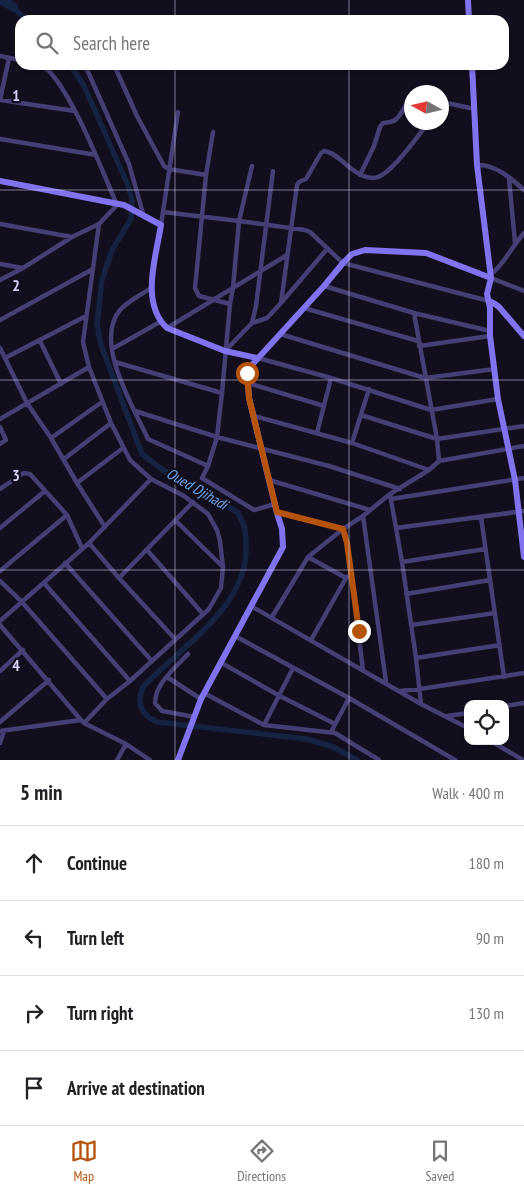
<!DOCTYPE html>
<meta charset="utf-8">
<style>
body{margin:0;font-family:"PT Sans Narrow",sans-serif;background:#f6f6f6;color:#202124}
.controls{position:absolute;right:15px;bottom:15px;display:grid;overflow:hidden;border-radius:10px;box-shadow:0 1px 4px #0004}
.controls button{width:45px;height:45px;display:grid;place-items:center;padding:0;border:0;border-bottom:1px solid #e0e0e0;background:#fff;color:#202124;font:25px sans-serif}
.compass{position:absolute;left:404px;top:85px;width:45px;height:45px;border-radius:50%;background:#fff;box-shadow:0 1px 4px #0004;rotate:278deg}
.stop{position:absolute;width:15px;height:15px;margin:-11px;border:4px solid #b45309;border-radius:50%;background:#fff}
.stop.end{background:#b45309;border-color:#fff;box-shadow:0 1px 5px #0008}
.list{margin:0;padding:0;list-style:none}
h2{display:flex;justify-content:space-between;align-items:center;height:65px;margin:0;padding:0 20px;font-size:21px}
h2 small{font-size:16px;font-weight:400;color:#757577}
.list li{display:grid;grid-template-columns:32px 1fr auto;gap:15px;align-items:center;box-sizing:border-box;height:75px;padding:0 20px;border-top:1px solid #e0e0e0}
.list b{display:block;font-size:19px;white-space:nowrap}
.list em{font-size:16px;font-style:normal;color:#757577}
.icon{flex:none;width:28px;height:28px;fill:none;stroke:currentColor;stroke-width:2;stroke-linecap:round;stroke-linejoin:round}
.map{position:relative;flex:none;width:524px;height:760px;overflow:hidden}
.search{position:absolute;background:#fff;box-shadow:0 1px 4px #0004;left:15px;right:15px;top:15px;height:55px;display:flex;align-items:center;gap:12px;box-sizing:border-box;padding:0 18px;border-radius:15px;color:#757577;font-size:19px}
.sheet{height:365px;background:#fff}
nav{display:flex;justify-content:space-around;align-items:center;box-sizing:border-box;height:70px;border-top:1px solid #e0e0e0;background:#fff;font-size:14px;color:#757577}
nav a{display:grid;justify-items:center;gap:2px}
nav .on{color:#b45309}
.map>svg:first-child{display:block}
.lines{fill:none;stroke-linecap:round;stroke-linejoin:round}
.canal{stroke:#152241;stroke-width:5.5}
.river{stroke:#152241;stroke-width:10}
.street{stroke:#453f76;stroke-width:4.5}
.secondary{stroke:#8073ed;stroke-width:6}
.route{stroke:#b45309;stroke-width:6}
.grid{fill:none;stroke:#d8d0f9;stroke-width:1;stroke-opacity:0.55}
.labels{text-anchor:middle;stroke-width:4.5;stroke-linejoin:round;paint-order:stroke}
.water-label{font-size:15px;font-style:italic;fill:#6ba7ec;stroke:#120e1d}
.grid-label{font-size:16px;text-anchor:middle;font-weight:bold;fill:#d8d0f9;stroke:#120e1d;stroke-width:4.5;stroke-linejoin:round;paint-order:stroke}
</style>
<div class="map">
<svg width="524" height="760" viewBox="0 0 524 760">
<rect width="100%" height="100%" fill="#120e1d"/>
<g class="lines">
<path class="canal" d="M13,7L26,20
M70,65L84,86L127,183L132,199L131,219L112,250L102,280L97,324L101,345L142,454L163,470L237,512C245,524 246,531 246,545C249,607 180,647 143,687C136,703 141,715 157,722L307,739L333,747L357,760"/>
<path class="river" d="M0,0L6,2L13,7"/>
<path class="street" d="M0,56L20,60
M85,65L129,164L144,217
M114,65L137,116L164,166L169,169L206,175
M0,100L75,111
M0,100L9,58
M442,102L475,109
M213,132L206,175L195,288L199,296L230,304
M0,139L96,155
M477,165C495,164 512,179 524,190
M360,175L374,146L380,127L383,123C399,122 398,117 406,105C410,98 408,106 410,97H412
M509,179L515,242
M163,212L239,221L252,166
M0,224L72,237
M99,224L83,342L89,367L111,423L130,460L151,479L184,496L208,514L217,530L220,541L223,567L221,588L209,609L130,681
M161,225L178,112
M0,264L23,268
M490,275C504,265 512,246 524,233
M491,278L524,291
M0,280L23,268L72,237L99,224L117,205C104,175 67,78 41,65
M324,286L414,313L490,331
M151,288C141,295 128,301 120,310C93,342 134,408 148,439L208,466L217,437L222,393L230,304L233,288L239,221L305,230L310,232L343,263L489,301
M281,303L297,185L299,182L306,179L321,153L324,151C335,152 344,164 353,170C360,175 370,180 378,177C393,172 418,135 429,122
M304,308L418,341
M0,320L93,269
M252,323L256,306L273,171
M167,328L287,255
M280,334L425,378L495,369
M40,341L61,384
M419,346L490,336
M0,348L27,403L51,438L77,483L105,527
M112,349L160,322
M226,350L252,323L267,318L281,303L327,249
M5,358L86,316
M258,358L331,378L431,410L498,399
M115,362L222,393
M248,383L324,406
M135,411L217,437L329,466L400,489
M361,415L437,439L524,426
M254,416L352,443L429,470
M0,419L89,367
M0,427L6,440L0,444
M317,433L331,378
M51,438L102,402
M352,443L369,389
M64,459L111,423
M439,461L524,446
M208,466L202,478L254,510L275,504
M269,480L370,510
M77,483L123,448
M0,489L24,473L30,474L67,515L82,548
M390,494L402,562L416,658L421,704
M391,499L524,478
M277,513L343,529L347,543L363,670
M481,517L504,677
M176,521L223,567
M0,528L45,491
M396,528L524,511
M89,543L119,578L175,639
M147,550L203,614
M308,557L346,578
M402,562L485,549
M65,563L151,660
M0,571L67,515
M119,578L193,502
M0,581L21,601L107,699
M44,583L130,681L107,699L84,723
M406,594L490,580
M251,606L421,704L468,728
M272,617L308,557L343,529L363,516
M0,621L89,543L151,479
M0,625L81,720
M411,625L495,613
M235,636L349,698L455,760
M311,640L346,578L351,574
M188,654C175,668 155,684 155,703L162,711L195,717
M416,658L500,645
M220,662L278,695L335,724
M0,671L23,650
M167,677L201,699
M386,682L363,516L390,494L429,470L439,461L437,439L414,313
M399,691L420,689L524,673
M204,693L264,725L335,733L379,760
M505,706L524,703
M447,716L468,713
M0,722L49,680
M264,725L293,668
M0,731L81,720L84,723L126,744L150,760
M331,732L349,698
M491,741L523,760
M0,743L4,731
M117,760L126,744"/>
<path class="secondary" d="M468,0L469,20
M472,65L477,165L491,278L487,294L490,308V336L498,399L515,480L524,557
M0,181L124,205L161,225C156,257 140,303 167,328L225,351L257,358
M489,301L495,304L499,307L524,336
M178,760L201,699L283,547L282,529L277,513L249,398L247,373L250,367L324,286L343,263L352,254L365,250L426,253L491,278"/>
</g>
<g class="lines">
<path class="route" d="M247,373L249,398L277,512L343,529L347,543L359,631"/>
</g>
<path class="grid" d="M175,0V20M349,0V20M175,65V760M349,65V760M0,190H524M0,380H524M0,570H524"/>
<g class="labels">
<g class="water-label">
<text transform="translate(197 489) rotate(30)" y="5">Oued Djihadi</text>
</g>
</g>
<g class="grid-label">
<text x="16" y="101">1</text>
<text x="16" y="291">2</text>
<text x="16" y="481">3</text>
<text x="16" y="671">4</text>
</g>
</svg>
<div class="controls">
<button><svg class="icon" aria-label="locate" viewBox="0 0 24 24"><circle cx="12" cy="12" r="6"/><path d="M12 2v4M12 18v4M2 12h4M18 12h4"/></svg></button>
</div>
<svg class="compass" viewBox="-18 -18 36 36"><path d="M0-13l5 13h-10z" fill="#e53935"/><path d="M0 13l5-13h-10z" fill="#757577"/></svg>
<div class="stop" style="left:247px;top:373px"></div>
<div class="stop end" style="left:359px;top:631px"></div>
<div class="search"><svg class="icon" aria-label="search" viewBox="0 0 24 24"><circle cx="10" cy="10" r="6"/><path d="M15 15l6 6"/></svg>Search here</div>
</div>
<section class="sheet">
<h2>5 min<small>Walk · 400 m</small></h2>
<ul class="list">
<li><svg class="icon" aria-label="ahead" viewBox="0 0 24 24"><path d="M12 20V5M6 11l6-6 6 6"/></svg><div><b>Continue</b></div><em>180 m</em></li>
<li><svg class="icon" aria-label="left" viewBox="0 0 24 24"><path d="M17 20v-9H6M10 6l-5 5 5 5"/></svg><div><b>Turn left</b></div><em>90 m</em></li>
<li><svg class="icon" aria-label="right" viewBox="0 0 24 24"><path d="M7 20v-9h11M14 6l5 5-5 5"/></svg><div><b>Turn right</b></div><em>130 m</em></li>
<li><svg class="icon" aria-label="arrive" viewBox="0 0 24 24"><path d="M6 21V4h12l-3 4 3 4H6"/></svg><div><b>Arrive at destination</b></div></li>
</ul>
</section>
<nav>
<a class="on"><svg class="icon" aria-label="map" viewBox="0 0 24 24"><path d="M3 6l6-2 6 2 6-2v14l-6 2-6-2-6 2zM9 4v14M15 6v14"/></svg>Map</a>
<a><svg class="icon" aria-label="directions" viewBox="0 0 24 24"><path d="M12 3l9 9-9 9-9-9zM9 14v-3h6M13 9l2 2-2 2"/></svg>Directions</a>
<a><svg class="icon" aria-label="saved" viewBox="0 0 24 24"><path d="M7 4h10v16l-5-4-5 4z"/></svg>Saved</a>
</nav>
